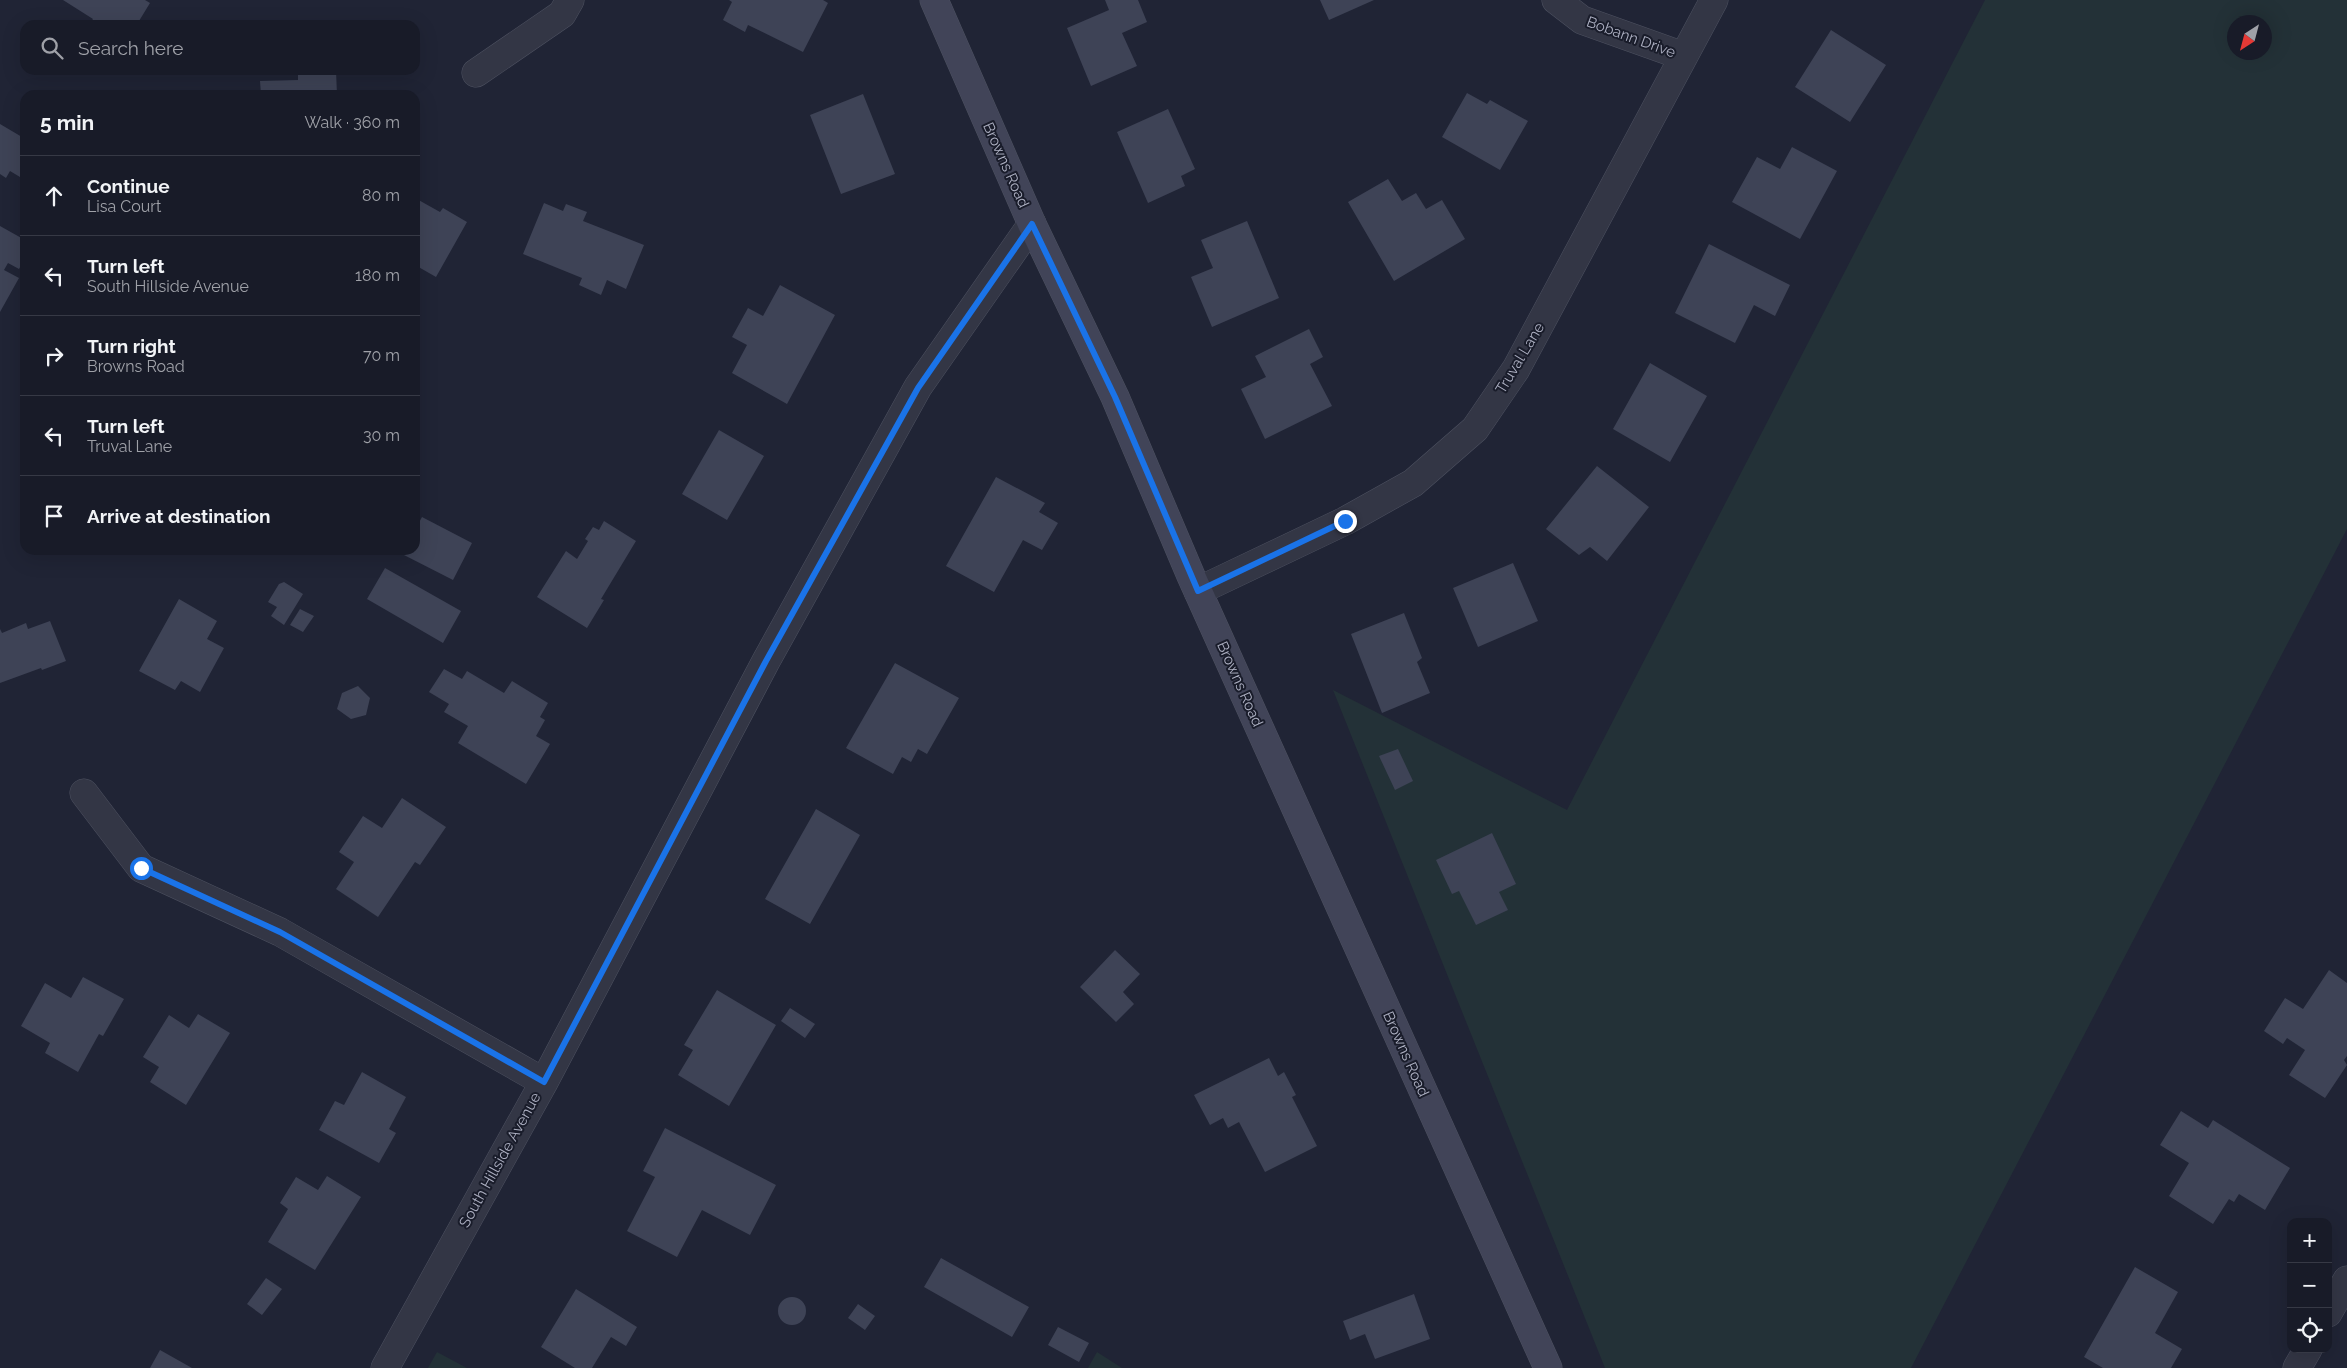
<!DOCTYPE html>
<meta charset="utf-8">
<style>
body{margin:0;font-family:Raleway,sans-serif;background:#212430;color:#f1f3f6}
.controls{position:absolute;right:15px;bottom:15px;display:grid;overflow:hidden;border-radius:10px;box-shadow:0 5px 20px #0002}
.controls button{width:45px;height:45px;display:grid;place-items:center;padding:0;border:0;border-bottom:1px solid #363945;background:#181b28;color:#f1f3f6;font:25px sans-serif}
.compass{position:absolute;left:2227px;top:15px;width:45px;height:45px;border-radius:50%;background:#181b28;box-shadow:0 5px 20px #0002;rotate:216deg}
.stop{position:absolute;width:15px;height:15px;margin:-11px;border:4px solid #1a73e8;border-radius:50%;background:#fff}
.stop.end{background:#1a73e8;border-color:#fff;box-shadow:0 1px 5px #0008}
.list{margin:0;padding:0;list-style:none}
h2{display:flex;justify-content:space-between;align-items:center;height:65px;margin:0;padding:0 20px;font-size:21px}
h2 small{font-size:16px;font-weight:400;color:#9fa1a8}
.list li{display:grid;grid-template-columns:32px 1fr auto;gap:15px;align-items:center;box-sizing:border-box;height:80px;padding:0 20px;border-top:1px solid #363945}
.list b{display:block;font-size:19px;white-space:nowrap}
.list p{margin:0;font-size:16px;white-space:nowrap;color:#9fa1a8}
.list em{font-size:16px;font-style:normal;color:#9fa1a8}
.icon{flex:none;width:28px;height:28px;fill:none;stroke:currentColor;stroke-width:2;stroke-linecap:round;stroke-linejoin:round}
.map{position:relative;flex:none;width:2347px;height:1368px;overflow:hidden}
.search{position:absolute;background:#181b28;box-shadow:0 5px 20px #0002;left:20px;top:20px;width:400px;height:55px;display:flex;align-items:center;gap:12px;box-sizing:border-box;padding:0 18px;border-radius:15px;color:#9fa1a8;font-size:19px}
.panel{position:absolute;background:#181b28;box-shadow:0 5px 20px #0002;left:20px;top:90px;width:400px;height:465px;border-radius:15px}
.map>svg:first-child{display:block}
.green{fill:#233137;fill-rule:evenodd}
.building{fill:#3e4356}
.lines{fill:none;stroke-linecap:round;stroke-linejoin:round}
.street-casing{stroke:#4d5160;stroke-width:29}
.secondary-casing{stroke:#4d5160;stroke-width:29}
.street{stroke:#333645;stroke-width:28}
.secondary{stroke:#414458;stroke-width:28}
.route{stroke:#1a73e8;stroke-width:6}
.labels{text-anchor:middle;stroke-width:4;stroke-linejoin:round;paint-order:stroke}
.street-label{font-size:15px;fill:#adb0c2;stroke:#191c2a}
</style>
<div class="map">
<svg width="2347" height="1368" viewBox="0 0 2347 1368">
<rect width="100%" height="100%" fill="#202435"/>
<path class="green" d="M1985,0H2347V529L1911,1368H1605L1333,690L1567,810ZM2234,22H2264V52H2234Z
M437,1352L467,1368H428Z
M1097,1352L1122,1368H1088Z"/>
<path class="building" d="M63,0H145L150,3L139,21L145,25H89L93,19Z
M729,0H823L828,3L803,52L748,25L745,32L723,20L732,2Z
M1105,0H1138L1147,22L1122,33L1137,66L1091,86L1067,28L1109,10Z
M1320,0H1374L1329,20Z
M1831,30L1886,65L1850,122L1795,87Z
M298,70H336L337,95H261L260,81L298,80Z
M1467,93L1487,104L1490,100L1528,121L1500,170L1442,137Z
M863,94L895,174L841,194L810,115Z
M1168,109L1195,169L1181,176L1185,186L1148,203L1117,132Z
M0,124L22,137L25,132V180L10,171L6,178L0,174Z
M1792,147L1837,171L1800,239L1732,202L1757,157L1780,169Z
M1388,179L1402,201L1416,193L1426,209L1442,200L1465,239L1394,281L1348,202Z
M415,198L440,212L443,208L467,222L436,277L415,265Z
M544,203L563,211L566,204L587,212L583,221L644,245L626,289L607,280L601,295L579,285L582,278L523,254Z
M1247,221L1279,298L1212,327L1191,277L1213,268L1201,240Z
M0,226L25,240V258L19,269L8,263L4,270L19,278L0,312Z
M1709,244L1790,285L1775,316L1754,305L1735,343L1675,313Z
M780,285L835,315L787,404L732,373L747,345L732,337L748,308L763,316Z
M1309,329L1323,357L1310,364L1332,406L1265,439L1241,389L1266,377L1255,356Z
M1650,363L1707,396L1670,462L1613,429Z
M719,430L764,456L727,520L682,494Z
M1597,466L1649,507L1607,561L1590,547L1579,555L1546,529Z
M996,477L1045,503L1039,512L1058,523L1042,550L1023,540L994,592L946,566Z
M422,517L472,543L453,580L402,554L405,550H415V530Z
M604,521L636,541L601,599L604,600L587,628L537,597L566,551L577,559L588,541L585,539L593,527L599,530Z
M1513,563L1538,621L1478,647L1453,588Z
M385,568L461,611L443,643L367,599Z
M284,582L303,594L284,625L271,616L277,607L268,602L279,584Z
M179,599L217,621L207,639L224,648L200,692L181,681L175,690L139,671Z
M300,609L314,616L303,632L290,625Z
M1404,613L1422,658L1417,662L1430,693L1382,713L1351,634Z
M50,621L66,661L42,670L41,668L0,683V629L2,633L26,623L28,629Z
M895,663L959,698L927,754L918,749L911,762L902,757L893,774L846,748Z
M444,669L462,679L467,671L504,693L512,681L548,703L540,717L545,720L536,736L550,744L526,784L458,743L468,726L444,712L449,704L429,692Z
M358,686L370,698L366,715L351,719L337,709L342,693Z
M1398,749L1413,781L1395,790L1379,756Z
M402,798L446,827L420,865L415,862L378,917L336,889L354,862L339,852L363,816L382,828Z
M816,809L860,835L810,924L765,899Z
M1492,833L1516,884L1499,892L1508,910L1476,925L1459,891L1452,894L1436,860Z
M1115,950L1140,974L1123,992L1134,1004L1116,1022L1080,987Z
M2329,970L2347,983V1056L2344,1060L2347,1065L2325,1098L2289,1075L2305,1050L2287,1038L2283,1044L2264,1031L2285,998L2303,1009Z
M83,977L124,999L103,1036L99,1034L78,1072L45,1053L50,1043L21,1026L45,983L71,998Z
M717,990L776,1025L729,1106L678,1075L693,1050L684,1045Z
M790,1008L815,1024L805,1038L781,1021Z
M198,1014L230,1033L186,1105L150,1082L159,1067L143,1057L169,1015L189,1028Z
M1269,1058L1278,1076L1284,1072L1296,1095L1292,1097L1317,1146L1265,1172L1239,1122L1228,1128L1223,1118L1210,1125L1194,1095Z
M362,1072L406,1097L389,1129L396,1133L379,1163L319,1130L335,1101L344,1105Z
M2181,1111L2208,1128L2213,1120L2290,1168L2265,1210L2239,1194L2234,1202L2229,1199L2213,1224L2169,1196L2189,1163L2160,1145Z
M665,1128L776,1185L750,1235L702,1210L677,1257L627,1231L655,1177L643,1171Z
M327,1176L361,1197L315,1270L268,1242L288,1209L280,1203L296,1177L318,1190Z
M941,1258L1029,1307L1012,1337L924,1287Z
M2135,1267L2178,1292L2155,1333L2182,1349L2171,1368H2103L2084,1357Z
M266,1278L282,1289L262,1315L247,1304Z
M576,1289L637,1327L626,1346L611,1337L592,1368H575L541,1347Z
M1414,1294L1430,1339L1375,1359L1365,1334L1350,1340L1343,1321Z
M778 1311a14 14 0 1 1 28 0a14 14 0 1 1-28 0Z
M858,1304L875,1316L865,1330L848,1318Z
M1058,1327L1089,1343L1079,1362L1048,1345Z
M160,1350L192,1368H150Z"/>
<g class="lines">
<g class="street-casing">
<path id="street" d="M1556,0L1582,20L1683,56
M476,73L562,14L570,0
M1198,591L1345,521L1413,483L1475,429L1516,369L1714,0
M84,793L141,868L280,932L544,1082
M2328,1313L2347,1280
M385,1368L544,1082L766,661L918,387L1032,224
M2297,1368L2308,1349"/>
</g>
<g class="secondary-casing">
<path id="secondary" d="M934,0L1032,224L1115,397L1191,576L1548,1368"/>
</g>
<use href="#street" class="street"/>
<use href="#secondary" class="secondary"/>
</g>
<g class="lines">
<path class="route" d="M141,868L280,932L544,1082L766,661L918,388L1032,224L1115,397L1198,591L1345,521"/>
</g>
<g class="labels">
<g class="street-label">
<text transform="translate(1631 37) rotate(20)" y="5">Bobann Drive</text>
<text transform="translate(1006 165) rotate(66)" y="5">Browns Road</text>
<text transform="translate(1520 358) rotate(-59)" y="5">Truval Lane</text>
<text transform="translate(1240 684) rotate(66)" y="5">Browns Road</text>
<text transform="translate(1406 1054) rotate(66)" y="5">Browns Road</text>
<text transform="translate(500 1160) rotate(-61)" y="5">South Hillside Avenue</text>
</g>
</g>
</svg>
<div class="controls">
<button>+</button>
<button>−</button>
<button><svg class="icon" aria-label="locate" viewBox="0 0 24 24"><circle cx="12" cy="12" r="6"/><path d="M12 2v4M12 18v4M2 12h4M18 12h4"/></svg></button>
</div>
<svg class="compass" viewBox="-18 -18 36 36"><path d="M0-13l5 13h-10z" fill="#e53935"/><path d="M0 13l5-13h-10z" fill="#9fa1a8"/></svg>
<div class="stop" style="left:141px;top:868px"></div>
<div class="stop end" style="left:1345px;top:521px"></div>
<div class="search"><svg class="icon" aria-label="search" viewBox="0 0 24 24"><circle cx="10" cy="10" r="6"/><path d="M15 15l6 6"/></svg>Search here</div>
<section class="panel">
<h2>5 min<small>Walk · 360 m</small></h2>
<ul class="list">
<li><svg class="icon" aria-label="ahead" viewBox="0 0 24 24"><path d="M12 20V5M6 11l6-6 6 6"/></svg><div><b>Continue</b><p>Lisa Court</p></div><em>80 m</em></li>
<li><svg class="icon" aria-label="left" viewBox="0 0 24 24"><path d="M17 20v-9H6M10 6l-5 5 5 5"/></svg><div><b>Turn left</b><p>South Hillside Avenue</p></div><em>180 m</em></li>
<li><svg class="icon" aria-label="right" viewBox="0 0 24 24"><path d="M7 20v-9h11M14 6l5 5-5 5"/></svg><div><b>Turn right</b><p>Browns Road</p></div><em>70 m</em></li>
<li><svg class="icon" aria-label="left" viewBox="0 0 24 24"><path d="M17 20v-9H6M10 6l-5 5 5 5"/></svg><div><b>Turn left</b><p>Truval Lane</p></div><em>30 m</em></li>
<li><svg class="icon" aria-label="arrive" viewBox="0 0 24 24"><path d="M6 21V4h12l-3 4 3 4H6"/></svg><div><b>Arrive at destination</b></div></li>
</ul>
</section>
</div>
